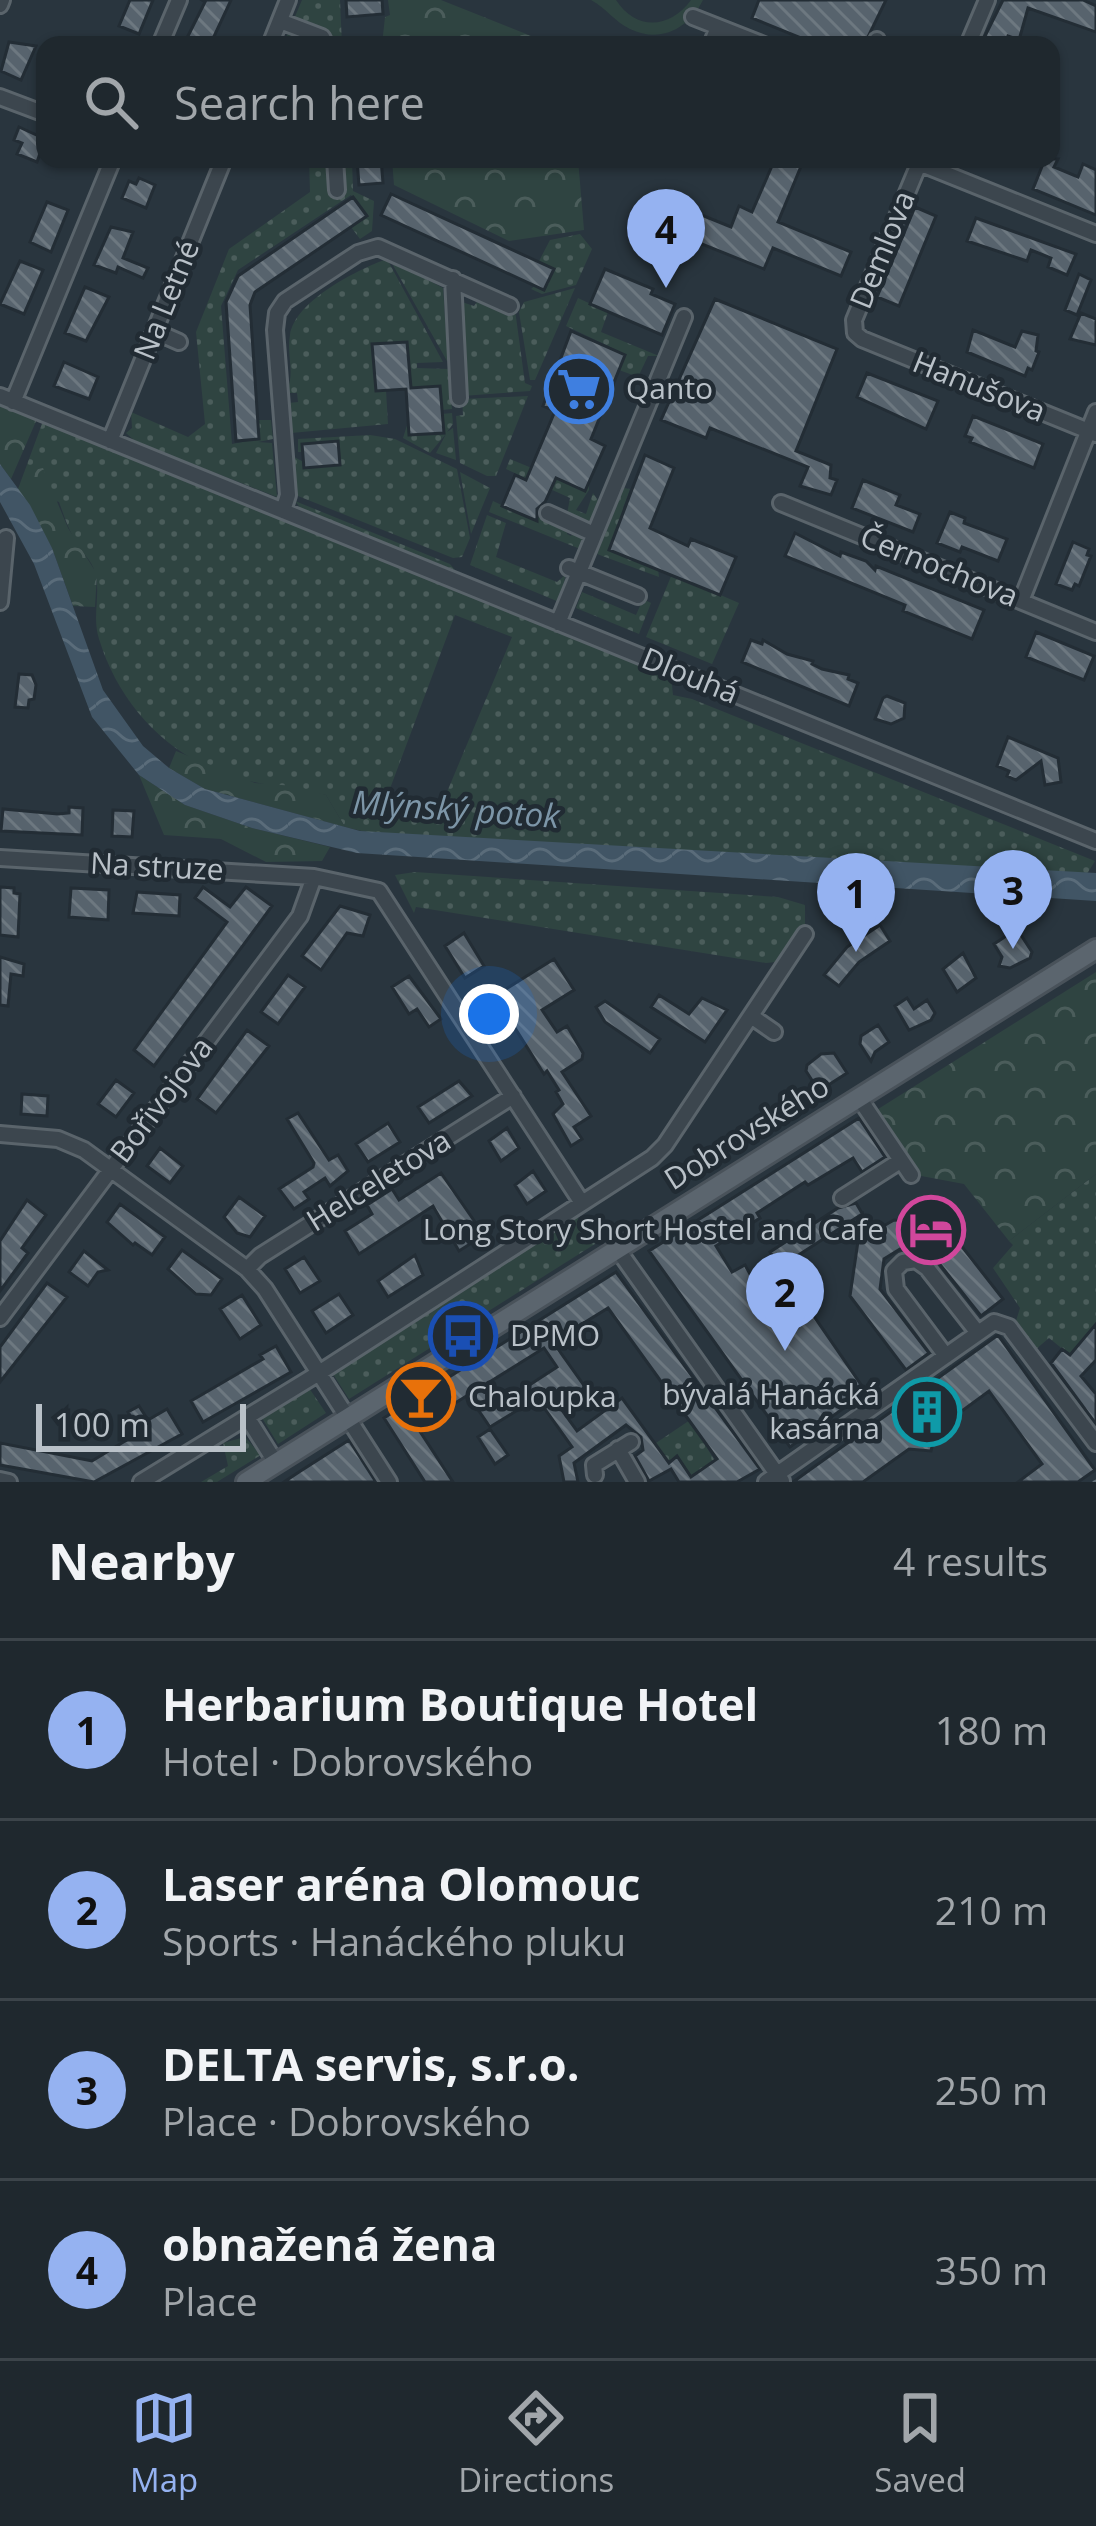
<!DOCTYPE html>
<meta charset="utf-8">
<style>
body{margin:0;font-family:"Open Sans",sans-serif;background:#2c343a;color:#f1f3f6}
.scale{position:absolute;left:36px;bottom:30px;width:210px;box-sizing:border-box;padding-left:12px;border:6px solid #b9c1c8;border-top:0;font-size:33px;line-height:42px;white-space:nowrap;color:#b9c1c8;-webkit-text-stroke:9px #212b33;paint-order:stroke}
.you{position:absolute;left:489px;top:1014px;width:42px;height:42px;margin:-30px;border:9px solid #fff;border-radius:50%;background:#1a73e8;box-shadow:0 0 0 18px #1a73e833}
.badge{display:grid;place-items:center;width:78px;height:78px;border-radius:50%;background:#95b2f1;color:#111;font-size:39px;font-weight:700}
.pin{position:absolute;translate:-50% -99px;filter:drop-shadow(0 3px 6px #0008)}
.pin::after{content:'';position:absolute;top:63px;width:42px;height:36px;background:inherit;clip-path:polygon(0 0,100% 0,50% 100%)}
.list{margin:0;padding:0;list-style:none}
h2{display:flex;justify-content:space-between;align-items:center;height:156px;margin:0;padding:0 48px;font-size:51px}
h2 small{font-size:39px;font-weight:400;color:#a1a6aa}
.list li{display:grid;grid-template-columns:78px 1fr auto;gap:36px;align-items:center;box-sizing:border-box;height:180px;padding:0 48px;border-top:3px solid #3c444a}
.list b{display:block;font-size:45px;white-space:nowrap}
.list p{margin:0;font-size:39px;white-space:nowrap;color:#a1a6aa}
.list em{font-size:39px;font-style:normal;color:#a1a6aa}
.icon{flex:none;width:66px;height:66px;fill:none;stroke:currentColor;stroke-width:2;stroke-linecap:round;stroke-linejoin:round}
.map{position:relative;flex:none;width:1096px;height:1482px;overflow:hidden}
.search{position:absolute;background:#1f282e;box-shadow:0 3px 9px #0004;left:36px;right:36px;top:36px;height:132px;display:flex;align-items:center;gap:30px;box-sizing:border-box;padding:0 42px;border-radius:24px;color:#a1a6aa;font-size:45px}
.sheet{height:876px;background:#1f282e}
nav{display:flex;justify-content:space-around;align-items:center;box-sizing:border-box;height:168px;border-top:3px solid #3c444a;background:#1f282e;font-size:33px;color:#a1a6aa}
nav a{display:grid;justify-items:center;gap:6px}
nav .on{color:#95b2f1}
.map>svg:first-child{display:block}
.grass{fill:url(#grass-dots);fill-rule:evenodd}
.forest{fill:url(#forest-crowns)}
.pitch{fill:#2f4441}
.water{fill:url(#water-waves)}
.building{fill:url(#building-back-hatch);stroke:#232d35;stroke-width:3;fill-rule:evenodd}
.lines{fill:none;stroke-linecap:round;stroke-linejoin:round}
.minor-casing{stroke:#5a646b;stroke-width:20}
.major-casing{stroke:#49525a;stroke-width:24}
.minor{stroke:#3c464e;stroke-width:14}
.major{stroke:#5b656e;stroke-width:18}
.tram{stroke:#616d76;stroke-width:3}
.labels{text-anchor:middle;stroke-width:9;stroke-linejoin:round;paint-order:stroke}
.street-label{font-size:30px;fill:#b9c1c8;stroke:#212b33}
.poi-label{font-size:30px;fill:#b9c1c8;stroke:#212b33;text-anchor:start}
.water-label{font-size:33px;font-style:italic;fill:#7d96a8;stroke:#212b33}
</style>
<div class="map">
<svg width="1096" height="1482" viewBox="0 0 1096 1482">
<defs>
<pattern id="grass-dots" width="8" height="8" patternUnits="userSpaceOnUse" patternTransform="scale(3)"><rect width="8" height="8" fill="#2f4441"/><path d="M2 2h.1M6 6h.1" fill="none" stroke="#4b5d5b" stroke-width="1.8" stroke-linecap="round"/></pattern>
<pattern id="forest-crowns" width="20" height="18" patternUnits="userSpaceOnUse" patternTransform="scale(3)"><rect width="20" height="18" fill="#2f4441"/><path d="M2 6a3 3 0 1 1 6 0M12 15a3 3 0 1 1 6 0" fill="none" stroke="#4b5d5b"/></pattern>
<pattern id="water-waves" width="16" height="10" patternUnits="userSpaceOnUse" patternTransform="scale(3)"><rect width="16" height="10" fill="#415565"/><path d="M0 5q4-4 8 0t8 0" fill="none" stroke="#5a6c7a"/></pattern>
<pattern id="building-back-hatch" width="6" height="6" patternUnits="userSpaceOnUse" patternTransform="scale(3)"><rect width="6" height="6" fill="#57636d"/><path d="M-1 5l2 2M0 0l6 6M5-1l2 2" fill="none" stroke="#6d7880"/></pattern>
</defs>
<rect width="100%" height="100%" fill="#29353e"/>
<path class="grass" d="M302,0H340L342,45H283Z
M309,159H352L353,191L374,201L372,231L360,239L351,227L367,216L351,195L238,270L221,306L232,444L259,439L258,420H271L273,439L258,442L272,443L277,497L136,442L126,433L132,428L131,412L188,437L205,424L196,332L229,249L310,192Z
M580,234L592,249L576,285L542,294L531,289L553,269L539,261L550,240Z
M387,259L443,362L417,363V368L449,369L452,409L442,410L411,388L406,342L373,344L376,390H386L388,424L291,433L288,403L298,402L297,393H286C296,372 286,356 290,335C295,301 356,270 387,259Z
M390,260L443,288L448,361H447Z
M575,288L535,380H530L519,312L524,302Z
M481,296C486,307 504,312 515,310L525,383L532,386L530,391L462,396L460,374L465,371L462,319L457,317L459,301L474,306Z
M578,298L608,312L601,332L659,356H648L639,375L649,381L619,370L625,354L566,326Z
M528,396L496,476H487L460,463L456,416L463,415L462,399Z
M452,413L453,424L447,432L453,428L456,460L436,453L446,434L430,453L403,438L408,422L410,435L443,433L442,414Z
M43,421L671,676L673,695L692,699L1095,861L1087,874L366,832L345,827L326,795C302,789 277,787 254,782C178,767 121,711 99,639C91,614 103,590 93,567C89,558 82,552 77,544C69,531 64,516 59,502L18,489ZM455,615L512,637L439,811L385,802Z
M370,435L395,439L457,469L470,538L462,557L453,558L293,494L292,456L302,461L303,469L341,465L339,440L302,443V452H298V439Z
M510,459L585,490L589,482V490L576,510L586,514L593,493L599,502L593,518L584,524L567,514L570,498L506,469Z
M460,472L490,488L471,534Z
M624,488L630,489L623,508L658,569L659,577L597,554Z
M295,501L450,564L455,570L302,510Z
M493,501L536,521L540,514L569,525L567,534L571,536L575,530L583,538L580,549L489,512Z
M487,515L506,523L496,557L557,582L566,574L559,602L470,565Z
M672,574L739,603L712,664L646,637Z
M582,592L636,615L643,599L651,603L639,634L576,608Z
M415,872L778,897L805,905V927L776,962L766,963L416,907L414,913L395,875Z
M1096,1174V1324L1070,1355L1049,1338L1035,1350L1015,1324L1020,1308L993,1268L1013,1245L1009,1241Z
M576,1215L595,1244L349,1399L331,1371Z
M309,1388L326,1413L278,1444L262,1418Z
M690,1420L715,1461L691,1475L678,1456L668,1461L656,1443Z
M245,1437L261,1455L217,1482H201L228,1466L223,1443Z"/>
<path class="forest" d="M388,0H441L554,45H382L385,17L390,15Z
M392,159H578L584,230L509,241L394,185Z
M0,403L37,419L11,479L0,464Z
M43,468L68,528L97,574L95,607L73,606L52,548L18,489L29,471Z
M176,751L255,783L295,786L326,795L345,827L205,789L169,768Z
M139,775L185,805L252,828L330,847L322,861L266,862L221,839L164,835Z
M1096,972V1174L1009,1241L964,1184L916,1175L875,1111Z"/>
<path class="pitch" d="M591,0H616C636,31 670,29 691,0H703C689,28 661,44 630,29C615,22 606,8 591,0Z"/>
<path class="water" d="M0,464L30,505L52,548L103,690L143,746L169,768L205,789L360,831L1096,873V901L357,853L252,828L185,805L139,775L92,717L34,564L0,502Z"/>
<path class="building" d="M130,0H153L139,34L119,26Z
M202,0H231L210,45L188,36L205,2Z
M346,0H382L383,14L347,17Z
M759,0H886L864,45H818L752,18Z
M1003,0H1083L1096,6V32L1028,8L1019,40L1008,36L1005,45H994L983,40Z
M9,42L36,46L21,80L1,71Z
M19,127L45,139L37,162L17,154L22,143L14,140Z
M357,159H381L383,183L359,185Z
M775,159H804L778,222L851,252L841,276L773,248L764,269L667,230L677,205L731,227L739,206L752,212Z
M1045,159H1058L1054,167L1078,177L1083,164L1096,170V215L1033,189Z
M139,178L155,185L146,208L122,198L129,181L136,184Z
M391,194L554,269L544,290L381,215Z
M353,197L367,216L255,292L250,305L259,439L236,441L226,302L238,276Z
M47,202L68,210L51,252L30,242Z
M915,207L936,216L899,306L877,297Z
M976,218L1076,254L1067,275L1048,267L1051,258L1031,250L1027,261L967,241Z
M111,227L133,232L123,258L148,268L143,278L118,267L116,273L94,265Z
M20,261L43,270L24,314L0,304Z
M605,269L653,289L651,294L675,304L662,335L590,304Z
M1079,274L1091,280L1077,315L1065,310Z
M85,287L109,297L86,341L65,333Z
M715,299L837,349L796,451L831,465L830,478L837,480L831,495L800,486L808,467L710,428L706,438L661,420Z
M1081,313L1096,319V345L1070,339Z
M973,330L1015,347L1022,331L1038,335L1036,351L1039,352L1032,370L1028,368L1025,376L967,352Z
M571,331L625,355L591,439L605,446L585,491L556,478L545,502L537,509V521L502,506L515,475L526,480L555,411L543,406Z
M407,342L411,388L440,386L444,433L409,435L406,389L376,391L372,344Z
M64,362L98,377L89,399L54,386Z
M867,373L938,401L926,429L857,397Z
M973,416L1043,444L1034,468L970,442L972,438L965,436Z
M338,441L340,465L304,468L302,444Z
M645,455L674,468L650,528L688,546L691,539L736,557L720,595L609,550Z
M863,480L900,495L896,505L920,514L913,532L852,508Z
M950,512L965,518L964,523L1007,539L998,561L962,547L960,552L937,543Z
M795,533L840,556L841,552L866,561L875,570L876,566L984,610L972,639L903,611L905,605L785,556Z
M1073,542L1089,549L1087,555L1091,556L1079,586L1075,584L1072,590L1056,584Z
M1036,632L1094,656L1084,680L1026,657Z
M751,640L762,644L763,640L787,654L813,661L812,664L822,669L849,675L848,679L858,683L849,706L742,662Z
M19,674L32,675L36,685L34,699L29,700L28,708L15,707Z
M887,696L905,703L904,718L891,724L875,719L883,698Z
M1008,737L1058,758L1061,782L1045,785L1041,761L1016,780L1007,776L1009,771L997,766Z
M69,807L83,808L82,835L1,831L3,809L58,814L69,813Z
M113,810L134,811L132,837L112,836Z
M0,887L14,888V893L20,894L18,937L0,935Z
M203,887L230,907L246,887L272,906L154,1066L134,1050L227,922L195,898Z
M71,888L109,890L108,920L69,917Z
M137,892L180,895L179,916L133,913Z
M340,906L370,915L363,936L347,933L321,970L302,956Z
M880,925L890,941L859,962L839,986L824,975L847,947Z
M1017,929L1032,952L1030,958L1010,968L999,966L1002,957L994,944Z
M464,933L484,966L465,978L445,946Z
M963,953L976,978L957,992L943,969Z
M0,957L24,964L23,976L11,974L8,1006L0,1005Z
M554,959L574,990L542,1010L557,1032L567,1026L583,1053L582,1059L562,1072L591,1116L574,1127L582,1139L571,1146L553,1114L563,1104L556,1092L559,1090L547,1071L544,1074L503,1009L506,1006L498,994Z
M288,975L305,987L278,1024L261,1012Z
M409,976L441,1019L429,1027L417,1009L409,1014L392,987Z
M659,995L689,1014L702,998L727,1010L705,1042L651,1007Z
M907,998L914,1009L927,1000L935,1013L931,1020L909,1030L895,1006Z
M605,1001L660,1039L650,1053L605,1022L596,1007Z
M878,1025L889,1042L875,1052L871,1061L860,1044L861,1036Z
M247,1030L269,1046L216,1113L197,1099Z
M834,1053L847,1073L819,1091L806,1071L807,1065L821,1054Z
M116,1080L134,1093L116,1117L98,1104Z
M459,1081L472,1096L429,1123L418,1107Z
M22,1094L48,1096L47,1116L21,1114Z
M298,1113L329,1160L338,1155L348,1171L330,1186L325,1178L304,1192L309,1199L294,1209L279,1189L313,1167L314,1163L287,1119Z
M859,1118L885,1157L862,1172L853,1158L808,1185L805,1182L757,1213L760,1218L716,1246L732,1272L745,1265L751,1276L776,1261L770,1252L838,1208L856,1203L873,1232L894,1220L945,1225L1003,1299L981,1316L930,1252L900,1249L884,1259L880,1289L929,1353L906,1370L850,1296L862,1214L780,1267L866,1392L790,1447L649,1251Z
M388,1123L400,1142L368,1162L356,1144Z
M507,1128L519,1148L501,1161L489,1141Z
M160,1148L183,1166L170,1183L147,1166Z
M533,1171L546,1191L527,1204L515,1185Z
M441,1173L484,1235L459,1251L433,1206L359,1254L345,1231L372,1214L367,1205L392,1189L399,1200Z
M239,1197L265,1216L250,1237L237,1233L224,1217Z
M27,1200L46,1215L22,1248L28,1253L0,1291V1241Z
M120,1204L165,1237L152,1255L135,1243L133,1245L107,1222Z
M182,1250L222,1279L211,1295L196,1294L168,1269Z
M84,1251L108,1270L98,1272L88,1286L69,1272Z
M415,1255L423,1275L388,1297L378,1281Z
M304,1257L320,1281L300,1293L285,1269Z
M616,1272L760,1469L737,1482H679L671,1469L649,1481L635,1456L643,1450L641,1437L626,1425L574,1463L578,1482H564L559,1456L572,1447L537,1398L490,1427L468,1395L417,1427L453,1482H425L384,1418ZM608,1308L717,1459L691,1477L677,1456L669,1463L622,1398L577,1431L559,1406L585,1387L553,1342ZM544,1348L557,1367L502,1403L488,1383Z
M47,1283L67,1297L0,1382V1347Z
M339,1294L353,1315L326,1333L312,1311Z
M242,1295L261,1325L240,1339L220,1309Z
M1096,1324V1360L1081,1376L1096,1394V1424L1051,1363L1062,1349L1070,1355Z
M998,1335L1095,1470L1078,1482H1018L1042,1464L989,1391L936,1430L931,1451L909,1449L863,1482H793Z
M276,1346L291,1372L203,1422L191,1401L263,1359L260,1355Z
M139,1406L148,1420L167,1409L182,1434L94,1482L0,1465V1443L92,1461L140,1432L128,1412Z
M490,1429L508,1455L495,1464L478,1437Z
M349,1440L376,1482H284L299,1472Z"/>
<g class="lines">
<g class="minor-casing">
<path id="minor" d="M0,5L2,0
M693,17L764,45
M280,21L322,37L326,45
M160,45L179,0
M270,45L288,0
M711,45L718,27
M875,45L877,40
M968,45L987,0
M0,97L45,114
M335,159L337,190
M921,159L854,320L855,333L862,339L1096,434
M919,163L1096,234
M453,279L459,398
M154,331L179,342
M0,396L1096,841
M13,402L113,159
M110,441L224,159
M781,503L1096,632
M283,511L288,495L275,330L277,313L285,301L358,253L378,247L510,306
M548,513L594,534
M569,568L638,596
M1021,601L1096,412
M0,602L6,538
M558,623L684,317
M0,858L314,877L379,891L582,1203
M751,1016L774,1032
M859,1098L911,1175
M0,1134L58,1139L84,1150L247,1269L265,1289L389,1482
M842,1198L900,1161
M618,1250L782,1481
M247,1269L260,1256L513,1096
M0,1318L300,916L314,877
M946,1356L896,1289L894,1271L903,1262L916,1260L927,1268L978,1333
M247,1417L276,1463
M618,1449L637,1482
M595,1475L594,1465L631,1442
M0,1480L9,1482
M141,1482L319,1373L652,1158L665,1145L805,934
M766,1482L994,1322L1009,1327L1096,1443"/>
</g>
<g class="major-casing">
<path id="major" d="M246,1482L1096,949"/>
</g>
<use href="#minor" class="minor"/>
<use href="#major" class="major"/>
<path class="tram" d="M1094,1482L1096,1481"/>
</g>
<defs>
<g id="supermarket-ring" transform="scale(3.45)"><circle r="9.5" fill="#212b33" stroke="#3f7fe0" stroke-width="1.5"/><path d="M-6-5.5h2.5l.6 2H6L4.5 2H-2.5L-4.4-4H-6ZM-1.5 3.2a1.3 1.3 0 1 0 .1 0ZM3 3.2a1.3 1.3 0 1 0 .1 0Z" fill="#3f7fe0"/></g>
<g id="hotel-ring" transform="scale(3.45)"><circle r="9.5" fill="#212b33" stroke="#d1479c" stroke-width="1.5"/><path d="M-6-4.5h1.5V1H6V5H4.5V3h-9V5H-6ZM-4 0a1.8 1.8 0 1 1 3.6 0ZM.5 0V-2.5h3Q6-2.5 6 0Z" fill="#d1479c"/></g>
<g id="bus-ring" transform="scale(3.45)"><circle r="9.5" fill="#212b33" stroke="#1a4fb4" stroke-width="1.5"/><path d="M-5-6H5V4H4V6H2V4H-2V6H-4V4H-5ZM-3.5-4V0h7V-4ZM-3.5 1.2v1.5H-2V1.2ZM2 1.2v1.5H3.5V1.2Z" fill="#1a4fb4"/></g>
<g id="bar-ring" transform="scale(3.45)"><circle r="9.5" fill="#212b33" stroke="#e8710a" stroke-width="1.5"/><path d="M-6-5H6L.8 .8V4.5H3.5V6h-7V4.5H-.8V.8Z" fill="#e8710a"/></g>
<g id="building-ring" transform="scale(3.45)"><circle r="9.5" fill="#212b33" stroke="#0f9aa8" stroke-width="1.5"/><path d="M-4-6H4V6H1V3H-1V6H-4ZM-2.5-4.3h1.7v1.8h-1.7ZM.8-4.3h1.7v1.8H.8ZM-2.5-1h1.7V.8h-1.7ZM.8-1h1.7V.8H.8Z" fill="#0f9aa8"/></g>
</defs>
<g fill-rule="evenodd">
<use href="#supermarket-ring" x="579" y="389"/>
<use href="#hotel-ring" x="931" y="1230"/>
<use href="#bus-ring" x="463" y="1336"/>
<use href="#bar-ring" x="421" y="1397"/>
<use href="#building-ring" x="927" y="1412"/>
</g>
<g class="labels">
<g class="street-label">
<text transform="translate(883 250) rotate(-68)" y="10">Demlova</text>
<text transform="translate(167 300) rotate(-68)" y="10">Na Letné</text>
<text transform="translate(979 387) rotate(22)" y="10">Hanušova</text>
<text transform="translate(939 567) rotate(22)" y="10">Černochova</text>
<text transform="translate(690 676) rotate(22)" y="10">Dlouhá</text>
<text transform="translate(157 867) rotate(3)" y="10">Na struze</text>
<text transform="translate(162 1100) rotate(-53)" y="10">Bořivojova</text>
<text transform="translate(747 1133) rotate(-32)" y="10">Dobrovského</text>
<text transform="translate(379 1181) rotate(-32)" y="10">Helceletova</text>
</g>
<g class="poi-label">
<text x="626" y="399">Qanto</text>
<text x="884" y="1240" text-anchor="end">Long Story Short Hostel and Cafe</text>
<text x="510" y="1346">DPMO</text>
<text x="880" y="1405" text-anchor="end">bývalá Hanácká<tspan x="880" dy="34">kasárna</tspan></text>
<text x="468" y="1407">Chaloupka</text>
</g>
<g class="water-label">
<text transform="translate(456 809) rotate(4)" y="12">Mlýnský potok</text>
</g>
</g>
</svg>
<div class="scale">100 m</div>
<div class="you"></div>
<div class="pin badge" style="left:856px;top:952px">1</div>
<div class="pin badge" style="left:785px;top:1351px">2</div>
<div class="pin badge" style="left:1013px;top:949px">3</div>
<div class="pin badge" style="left:666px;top:288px">4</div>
<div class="search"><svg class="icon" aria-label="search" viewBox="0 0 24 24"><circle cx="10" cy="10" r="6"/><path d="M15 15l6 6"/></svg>Search here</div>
</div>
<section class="sheet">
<h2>Nearby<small>4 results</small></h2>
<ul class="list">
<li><span class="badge">1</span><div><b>Herbarium Boutique Hotel</b><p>Hotel · Dobrovského</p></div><em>180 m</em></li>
<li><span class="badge">2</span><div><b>Laser aréna Olomouc</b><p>Sports · Hanáckého pluku</p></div><em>210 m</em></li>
<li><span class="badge">3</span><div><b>DELTA servis, s.r.o.</b><p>Place · Dobrovského</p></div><em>250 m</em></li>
<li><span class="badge">4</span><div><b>obnažená žena</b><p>Place</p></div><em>350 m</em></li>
</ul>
</section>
<nav>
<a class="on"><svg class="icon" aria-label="map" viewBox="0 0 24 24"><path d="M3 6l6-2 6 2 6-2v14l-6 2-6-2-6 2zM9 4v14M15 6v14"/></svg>Map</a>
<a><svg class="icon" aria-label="directions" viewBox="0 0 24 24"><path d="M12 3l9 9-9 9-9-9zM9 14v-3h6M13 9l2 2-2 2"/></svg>Directions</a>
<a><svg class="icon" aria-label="saved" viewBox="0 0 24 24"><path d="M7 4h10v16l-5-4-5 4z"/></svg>Saved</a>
</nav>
